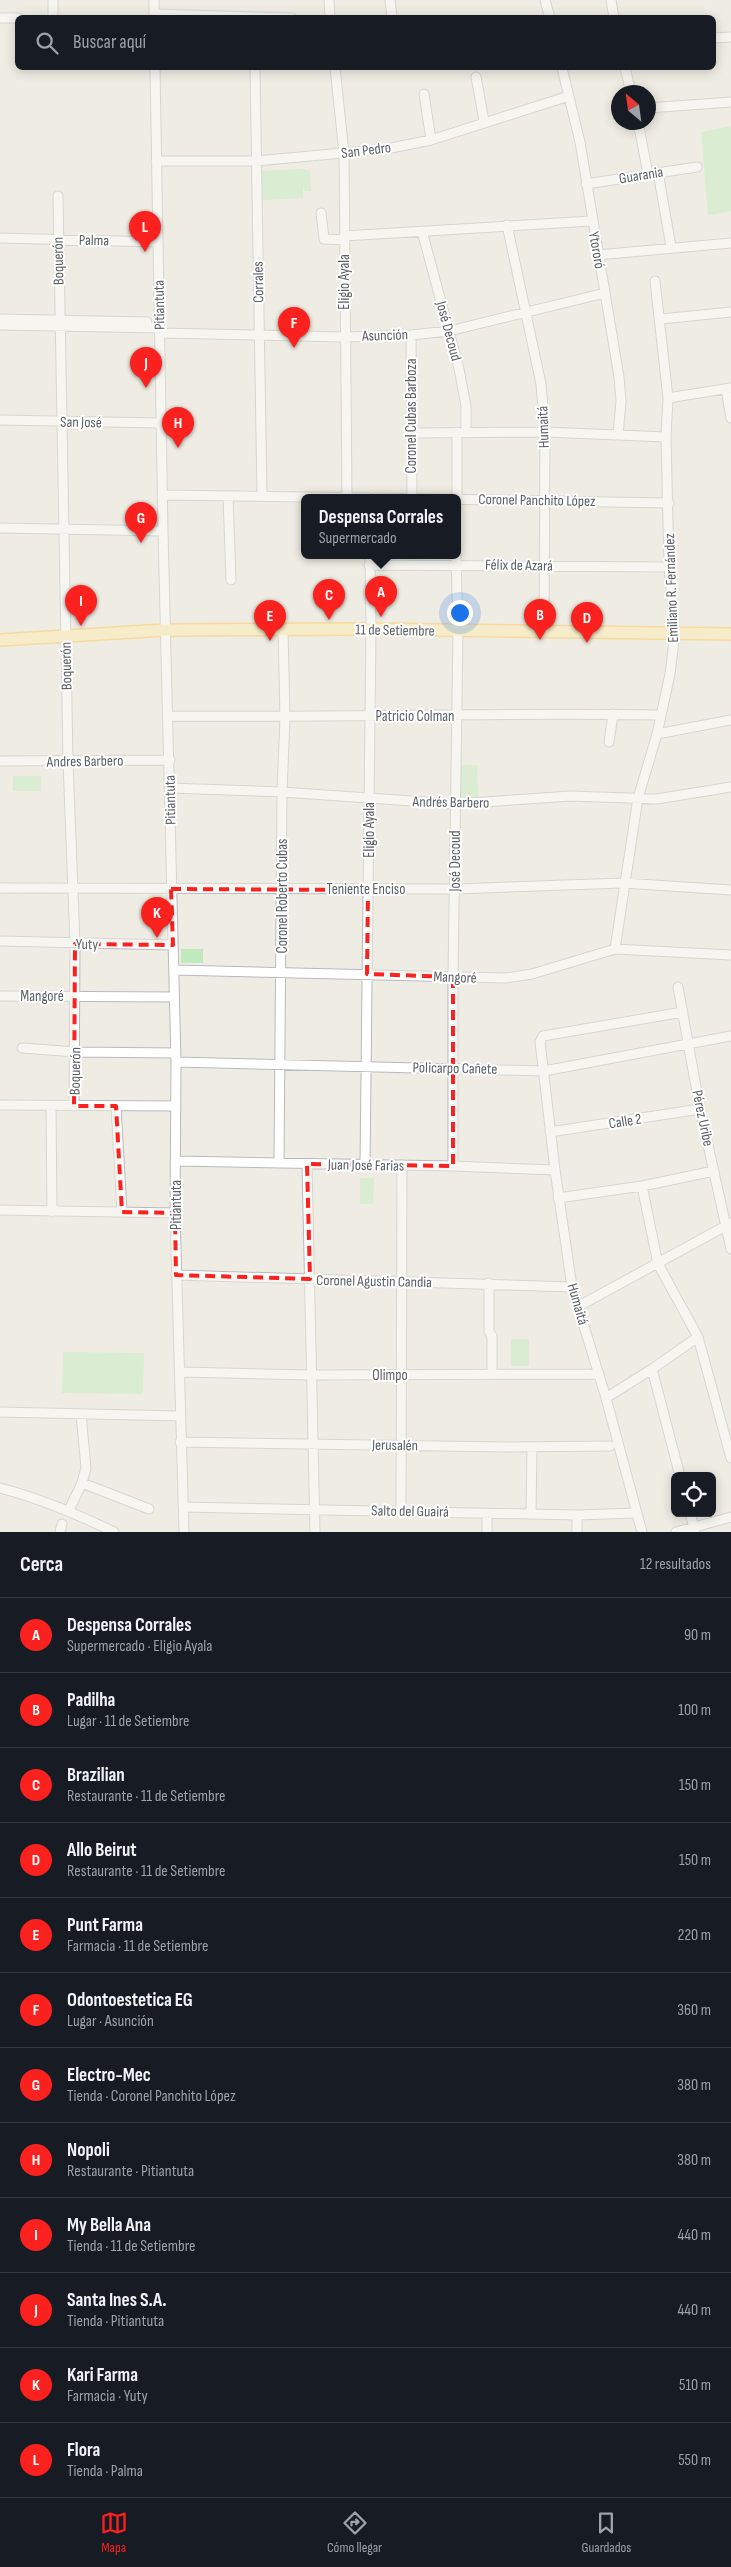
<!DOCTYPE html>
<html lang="es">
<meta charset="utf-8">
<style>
body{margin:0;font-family:"Sofia Sans Condensed",sans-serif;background:#20242c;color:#f1f3f6}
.controls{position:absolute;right:15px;bottom:15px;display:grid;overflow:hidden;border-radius:8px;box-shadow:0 2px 12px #0003}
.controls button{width:45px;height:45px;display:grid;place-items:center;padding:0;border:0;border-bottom:1px solid #363941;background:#171b24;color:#f1f3f6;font:25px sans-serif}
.compass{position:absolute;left:611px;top:85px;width:45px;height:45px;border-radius:50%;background:#171b24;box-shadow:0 2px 12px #0003;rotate:331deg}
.you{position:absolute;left:459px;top:612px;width:18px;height:18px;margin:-12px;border:4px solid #fff;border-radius:50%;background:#1a73e8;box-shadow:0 0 0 8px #1a73e833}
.badge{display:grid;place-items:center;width:32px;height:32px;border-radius:50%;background:#fa211e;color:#fff;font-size:16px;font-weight:700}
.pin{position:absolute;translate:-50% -41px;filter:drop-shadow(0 1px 2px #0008)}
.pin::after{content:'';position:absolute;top:26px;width:18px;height:15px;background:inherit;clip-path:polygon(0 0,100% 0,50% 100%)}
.popup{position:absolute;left:301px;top:494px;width:160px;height:65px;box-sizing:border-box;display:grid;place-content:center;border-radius:8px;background:#171b24;filter:drop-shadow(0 1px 4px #0005);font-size:16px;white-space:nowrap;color:#9ea1a6}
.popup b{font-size:19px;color:#f1f3f6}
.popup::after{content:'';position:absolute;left:50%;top:100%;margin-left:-10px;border:10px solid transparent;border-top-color:#171b24}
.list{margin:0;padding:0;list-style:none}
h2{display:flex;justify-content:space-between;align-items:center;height:65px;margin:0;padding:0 20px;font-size:21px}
h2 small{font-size:16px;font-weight:400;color:#9ea1a6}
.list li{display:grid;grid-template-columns:32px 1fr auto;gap:15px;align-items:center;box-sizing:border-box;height:75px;padding:0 20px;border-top:1px solid #363941}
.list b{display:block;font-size:19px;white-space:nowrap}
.list p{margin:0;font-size:16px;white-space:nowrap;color:#9ea1a6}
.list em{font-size:16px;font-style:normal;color:#9ea1a6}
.icon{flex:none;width:28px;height:28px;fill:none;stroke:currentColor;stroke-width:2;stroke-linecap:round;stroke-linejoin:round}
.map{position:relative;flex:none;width:731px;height:1532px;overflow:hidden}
.search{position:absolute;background:#171b24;box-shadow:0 2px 12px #0003;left:15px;right:15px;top:15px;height:55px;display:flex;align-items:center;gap:12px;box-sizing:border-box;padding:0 18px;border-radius:8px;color:#9ea1a6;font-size:19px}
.sheet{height:965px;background:#171b24}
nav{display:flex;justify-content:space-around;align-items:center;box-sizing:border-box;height:70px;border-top:1px solid #363941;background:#171b24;font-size:14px;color:#9ea1a6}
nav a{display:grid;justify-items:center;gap:2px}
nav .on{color:#fa211e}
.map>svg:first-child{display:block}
.green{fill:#c0eabd}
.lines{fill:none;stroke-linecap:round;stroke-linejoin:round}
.minor-casing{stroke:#b6babf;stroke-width:11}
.major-casing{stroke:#ffc24c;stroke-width:14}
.minor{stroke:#fff;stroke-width:9}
.major{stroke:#ffeca8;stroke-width:11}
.marked{fill:none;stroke:#fa211e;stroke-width:4;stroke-dasharray:10 6;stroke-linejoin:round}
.labels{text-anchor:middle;stroke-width:4;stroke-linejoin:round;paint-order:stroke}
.street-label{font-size:15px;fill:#5b6065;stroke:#fff}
</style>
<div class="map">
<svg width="731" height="1532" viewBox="0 0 731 1532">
<rect width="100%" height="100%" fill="#efece3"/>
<path class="green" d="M731,126V211L708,215L701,132Z
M302,169L310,171L311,191H304L303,183V198L263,200L262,171Z
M459,765H477L478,797H460Z
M13,776H41V791H13Z
M181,949H203V963H181Z
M360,1178H374L373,1204H360Z
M511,1339H529V1366H511Z
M63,1352L144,1353L143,1394L62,1393Z"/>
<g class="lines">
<g class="minor-casing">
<path id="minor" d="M53,0V18
M154,0V17
M329,0L330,18
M390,0L392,18
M545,0L550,18
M611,0L614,18
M154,14L292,18
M0,18H18
M714,38L731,37
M155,68L163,531L176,1062L175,1213L184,1532
M255,68L262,496
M335,68L344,153L347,497
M562,68L580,142L619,377L621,401L618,435
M625,68L631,92
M476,77L484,121
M424,94L431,140
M648,108L731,102
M638,122L648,174
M156,161H256L386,149L431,140L569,96
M658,172L671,247
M586,184L697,167
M58,196L68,761L75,944L74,1106
M321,213L324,239L344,240
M507,225L541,384L545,432L544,633
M422,231L459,369L466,406V433
M344,236L591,221
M0,238L158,242
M597,255L731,243
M0,319L147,322
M661,319L731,312
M0,325L160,328
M160,333L344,337L411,335L449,331L605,293
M411,335L412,497
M726,389L731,418
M668,398L731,388
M0,420L162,423
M411,433L545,432L666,437
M162,495L370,498
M228,496L231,580
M375,498L669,503
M457,498V432
M0,528L163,531
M369,565L669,567
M169,716C333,718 496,712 660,715
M657,734L731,720
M609,742L613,714
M0,761L170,760
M170,788L282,792L455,804L571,796L657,799L731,787
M0,888L455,889L623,883L731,890
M1,941L173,945
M615,949L638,798L657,734L670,674L675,633L669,567L666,437L668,398L655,281
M174,970L506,978L532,974L615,949L731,955
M678,987L700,1109L731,1249
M0,996L174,997
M22,1048L76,1052L175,1053
M176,1062L544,1071L731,1036
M0,1105L176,1106
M51,1106L52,1212
M116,1106L122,1212
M550,1132L700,1109
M177,1161L453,1166L555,1170
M279,1163L282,792L285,718L283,629
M307,1164L315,1532
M365,1165L371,629L370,556
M453,1166V977L458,631L456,556
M642,1186L658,1264L698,1337L731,1458
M558,1198L642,1186L714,1171
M0,1210L175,1213
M176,1275L572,1287
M489,1283V1332L492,1336V1373
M579,1306L731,1223
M652,1369L680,1476
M181,1372L311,1375L599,1374
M606,1398L652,1369L698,1337
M0,1412L180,1416
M180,1442L507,1447L610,1446
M82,1483L149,1509
M0,1488C40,1498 77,1514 114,1532
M183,1507L577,1515L637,1513
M69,1510L82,1483L86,1468L81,1414
M401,1511L402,1165
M487,1513V1532
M690,1513L695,1532
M531,1514L532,1447
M60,1532L62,1524
M577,1532V1515
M642,1532L606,1398L572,1287L555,1170L540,1042L543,1036L683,1012
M676,1532L731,1517"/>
</g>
<g class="major-casing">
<path id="major" d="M0,640L165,630L371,629L731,634"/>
</g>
<use href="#minor" class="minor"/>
<use href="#major" class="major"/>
</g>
<path d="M0 0H731V1532H0ZM171,889L368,890L367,974L453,977V1166L307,1164L310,1279L176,1275L175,1213L122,1212L116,1106H74L75,944L173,945Z" fill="#efece3" fill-opacity=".55" fill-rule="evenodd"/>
<path class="marked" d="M171,889L368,890L367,974L453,977V1166L307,1164L310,1279L176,1275L175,1213L122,1212L116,1106H74L75,944L173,945Z"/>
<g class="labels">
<g class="street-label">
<text transform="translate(366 150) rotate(-7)" y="5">San Pedro</text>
<text transform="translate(641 175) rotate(-9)" y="5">Guarania</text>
<text transform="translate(94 240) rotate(1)" y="5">Palma</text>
<text transform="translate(597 250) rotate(80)" y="5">Ytororó</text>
<text transform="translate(58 261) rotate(-91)" y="5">Boquerón</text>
<text transform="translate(258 282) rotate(-91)" y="5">Corrales</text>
<text transform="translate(344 282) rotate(-90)" y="5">Eligio Ayala</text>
<text transform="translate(159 305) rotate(-91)" y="5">Pitiantuta</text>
<text transform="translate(449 331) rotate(75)" y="5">José Decoud</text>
<text transform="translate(385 335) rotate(-2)" y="5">Asunción</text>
<text transform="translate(411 416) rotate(-90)" y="5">Coronel Cubas Barboza</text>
<text transform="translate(81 422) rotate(1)" y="5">San José</text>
<text transform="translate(543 427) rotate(-92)" y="5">Humaitá</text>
<text transform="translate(537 500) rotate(1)" y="5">Coronel Panchito López</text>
<text transform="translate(519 565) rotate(1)" y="5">Félix de Azará</text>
<text transform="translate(671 588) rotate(-92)" y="5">Emiliano R. Fernández</text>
<text transform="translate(395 630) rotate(1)" y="5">11 de Setiembre</text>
<text transform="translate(66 666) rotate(-91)" y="5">Boquerón</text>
<text x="415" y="721">Patricio Colman</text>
<text transform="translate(85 761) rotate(-1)" y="5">Andres Barbero</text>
<text transform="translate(170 800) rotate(-91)" y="5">Pitiantuta</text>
<text transform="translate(451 802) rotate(1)" y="5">Andrés Barbero</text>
<text transform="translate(369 830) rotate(-90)" y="5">Eligio Ayala</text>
<text transform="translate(455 861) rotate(-90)" y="5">José Decoud</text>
<text x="366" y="894">Teniente Enciso</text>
<text transform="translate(282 896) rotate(-90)" y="5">Coronel Roberto Cubas</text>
<text transform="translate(87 944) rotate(1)" y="5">Yuty</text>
<text transform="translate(455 977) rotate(2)" y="5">Mangoré</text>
<text x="42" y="1001">Mangoré</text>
<text transform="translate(455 1068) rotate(1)" y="5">Policarpo Cañete</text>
<text transform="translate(75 1071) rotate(-89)" y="5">Boquerón</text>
<text transform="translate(703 1118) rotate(78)" y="5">Pérez Uribe</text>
<text transform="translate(625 1121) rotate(-9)" y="5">Calle 2</text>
<text transform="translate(366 1165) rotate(1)" y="5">Juan José Farias</text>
<text transform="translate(176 1205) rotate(-90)" y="5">Pitiantuta</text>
<text transform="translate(374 1281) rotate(1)" y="5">Coronel Agustin Candia</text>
<text transform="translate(578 1304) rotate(74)" y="5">Humaitá</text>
<text x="390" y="1380">Olimpo</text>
<text transform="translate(395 1445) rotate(1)" y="5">Jerusalén</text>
<text transform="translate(410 1511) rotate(1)" y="5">Salto del Guairá</text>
</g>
</g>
</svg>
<div class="controls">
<button><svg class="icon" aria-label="locate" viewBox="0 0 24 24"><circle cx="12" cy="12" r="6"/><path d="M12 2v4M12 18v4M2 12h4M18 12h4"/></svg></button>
</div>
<svg class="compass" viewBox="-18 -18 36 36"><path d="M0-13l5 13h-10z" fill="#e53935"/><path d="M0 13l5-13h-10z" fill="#9ea1a6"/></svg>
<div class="you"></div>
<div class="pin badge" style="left:381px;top:617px">A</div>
<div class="popup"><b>Despensa Corrales</b>Supermercado</div>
<div class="pin badge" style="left:540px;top:640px">B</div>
<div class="pin badge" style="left:329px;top:620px">C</div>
<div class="pin badge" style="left:587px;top:643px">D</div>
<div class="pin badge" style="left:270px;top:641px">E</div>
<div class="pin badge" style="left:294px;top:348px">F</div>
<div class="pin badge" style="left:141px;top:543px">G</div>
<div class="pin badge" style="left:178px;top:448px">H</div>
<div class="pin badge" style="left:81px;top:626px">I</div>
<div class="pin badge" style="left:146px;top:388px">J</div>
<div class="pin badge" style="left:157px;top:938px">K</div>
<div class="pin badge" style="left:145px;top:252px">L</div>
<div class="search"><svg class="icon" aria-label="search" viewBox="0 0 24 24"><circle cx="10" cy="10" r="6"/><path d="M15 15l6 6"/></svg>Buscar aquí</div>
</div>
<section class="sheet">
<h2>Cerca<small>12 resultados</small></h2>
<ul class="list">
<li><span class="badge">A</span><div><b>Despensa Corrales</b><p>Supermercado · Eligio Ayala</p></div><em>90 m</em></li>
<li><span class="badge">B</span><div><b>Padilha</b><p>Lugar · 11 de Setiembre</p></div><em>100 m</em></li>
<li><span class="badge">C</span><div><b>Brazilian</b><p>Restaurante · 11 de Setiembre</p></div><em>150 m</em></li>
<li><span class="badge">D</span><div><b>Allo Beirut</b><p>Restaurante · 11 de Setiembre</p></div><em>150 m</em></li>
<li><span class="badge">E</span><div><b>Punt Farma</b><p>Farmacia · 11 de Setiembre</p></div><em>220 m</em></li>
<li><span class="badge">F</span><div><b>Odontoestetica EG</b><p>Lugar · Asunción</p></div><em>360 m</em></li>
<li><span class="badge">G</span><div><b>Electro-Mec</b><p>Tienda · Coronel Panchito López</p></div><em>380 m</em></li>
<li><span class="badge">H</span><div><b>Nopoli</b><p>Restaurante · Pitiantuta</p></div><em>380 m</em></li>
<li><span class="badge">I</span><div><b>My Bella Ana</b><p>Tienda · 11 de Setiembre</p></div><em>440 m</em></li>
<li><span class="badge">J</span><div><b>Santa Ines S.A.</b><p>Tienda · Pitiantuta</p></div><em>440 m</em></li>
<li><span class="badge">K</span><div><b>Kari Farma</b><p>Farmacia · Yuty</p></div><em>510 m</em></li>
<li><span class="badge">L</span><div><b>Flora</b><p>Tienda · Palma</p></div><em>550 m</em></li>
</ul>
</section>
<nav>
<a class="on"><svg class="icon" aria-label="map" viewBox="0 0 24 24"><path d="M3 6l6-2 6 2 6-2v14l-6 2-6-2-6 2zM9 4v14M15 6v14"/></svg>Mapa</a>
<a><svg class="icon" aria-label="directions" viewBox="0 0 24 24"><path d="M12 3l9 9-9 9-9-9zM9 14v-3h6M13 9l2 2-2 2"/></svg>Cómo llegar</a>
<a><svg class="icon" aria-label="saved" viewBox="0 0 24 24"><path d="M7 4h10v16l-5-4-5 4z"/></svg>Guardados</a>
</nav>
